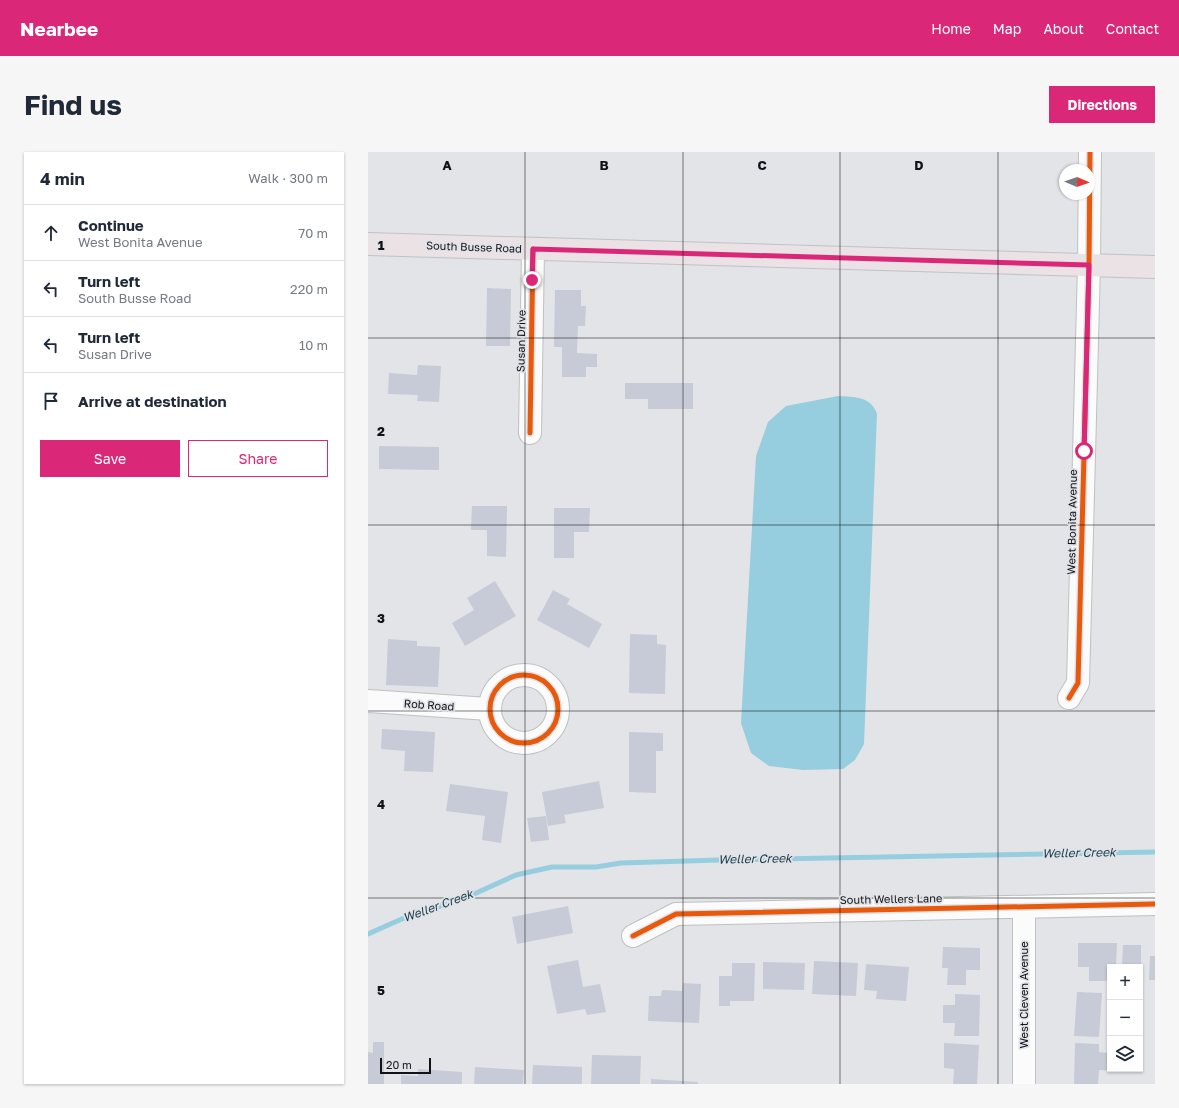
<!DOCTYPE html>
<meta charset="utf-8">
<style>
body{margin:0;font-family:"Golos Text",sans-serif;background:#f6f6f7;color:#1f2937}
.controls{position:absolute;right:12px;bottom:12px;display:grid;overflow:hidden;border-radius:0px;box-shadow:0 1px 3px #0004}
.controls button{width:36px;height:36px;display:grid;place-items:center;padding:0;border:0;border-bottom:1px solid #e0e1e3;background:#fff;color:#1f2937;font:20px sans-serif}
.compass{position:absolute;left:691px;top:12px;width:36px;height:36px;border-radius:50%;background:#fff;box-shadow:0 1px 3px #0004;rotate:92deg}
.scale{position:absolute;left:12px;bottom:10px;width:51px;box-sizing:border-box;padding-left:4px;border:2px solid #111214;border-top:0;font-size:11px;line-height:14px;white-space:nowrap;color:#111214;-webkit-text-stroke:3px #e1e3e9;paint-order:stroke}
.stop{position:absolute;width:12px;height:12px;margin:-9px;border:3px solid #db2777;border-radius:50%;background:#fff}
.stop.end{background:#db2777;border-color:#fff;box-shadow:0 1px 4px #0008}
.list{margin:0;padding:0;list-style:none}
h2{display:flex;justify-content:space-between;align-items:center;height:52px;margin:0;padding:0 16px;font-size:17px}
h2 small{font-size:13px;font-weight:400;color:#747a83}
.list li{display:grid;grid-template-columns:26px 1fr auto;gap:12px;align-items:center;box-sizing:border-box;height:56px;padding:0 16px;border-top:1px solid #e0e1e3}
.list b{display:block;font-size:15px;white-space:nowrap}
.list p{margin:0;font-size:13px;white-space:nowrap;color:#747a83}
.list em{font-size:13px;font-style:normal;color:#747a83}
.actions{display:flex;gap:8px;padding:12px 16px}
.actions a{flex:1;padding:9px 0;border:1px solid #db2777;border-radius:0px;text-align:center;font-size:14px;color:#db2777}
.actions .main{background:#db2777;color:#fff}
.icon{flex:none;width:22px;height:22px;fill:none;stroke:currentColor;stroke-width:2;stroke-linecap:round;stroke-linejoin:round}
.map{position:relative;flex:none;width:787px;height:932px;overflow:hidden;border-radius:0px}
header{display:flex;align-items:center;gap:24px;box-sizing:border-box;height:56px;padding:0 20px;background:#db2777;color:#fff}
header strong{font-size:19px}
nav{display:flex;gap:22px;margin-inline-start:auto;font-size:14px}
.intro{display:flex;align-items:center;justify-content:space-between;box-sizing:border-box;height:96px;padding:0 24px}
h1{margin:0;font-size:28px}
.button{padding:10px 18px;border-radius:0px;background:#db2777;color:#fff;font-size:14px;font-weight:700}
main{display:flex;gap:24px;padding:0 24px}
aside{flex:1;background:#fff;border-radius:0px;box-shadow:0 1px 3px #0004}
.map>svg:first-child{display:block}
.water{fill:#96cedf}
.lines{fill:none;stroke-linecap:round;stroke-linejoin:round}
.stream{stroke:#96cedf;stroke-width:5}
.building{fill:#c6cbd7}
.minor-casing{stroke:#bfc0c1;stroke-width:24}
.major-casing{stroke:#c0c2c3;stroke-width:24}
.minor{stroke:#fbfbfb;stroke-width:22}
.major{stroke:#eae2e5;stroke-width:22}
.cycleway-casing{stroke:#e1e3e9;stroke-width:8}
.cycleway{stroke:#e8590c;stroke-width:5}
.route{stroke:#db2777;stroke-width:5}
.grid{fill:none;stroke:#111214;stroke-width:1;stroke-opacity:0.55}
.labels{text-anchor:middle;stroke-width:3.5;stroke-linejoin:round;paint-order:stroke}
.street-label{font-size:11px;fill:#111214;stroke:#e1e3e9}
.water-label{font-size:12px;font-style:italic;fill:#173c47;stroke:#e1e3e9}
.grid-label{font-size:13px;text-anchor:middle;font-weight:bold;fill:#111214;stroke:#e1e3e9;stroke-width:3.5;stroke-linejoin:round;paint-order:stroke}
</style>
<header>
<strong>Nearbee</strong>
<nav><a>Home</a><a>Map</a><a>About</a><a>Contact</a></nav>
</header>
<div class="intro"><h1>Find us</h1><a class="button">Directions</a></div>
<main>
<aside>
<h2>4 min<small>Walk · 300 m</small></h2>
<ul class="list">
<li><svg class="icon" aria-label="ahead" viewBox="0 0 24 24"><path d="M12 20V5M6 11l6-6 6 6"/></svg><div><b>Continue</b><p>West Bonita Avenue</p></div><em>70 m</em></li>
<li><svg class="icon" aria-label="left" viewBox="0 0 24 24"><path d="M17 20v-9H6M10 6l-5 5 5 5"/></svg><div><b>Turn left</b><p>South Busse Road</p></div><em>220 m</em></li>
<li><svg class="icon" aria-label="left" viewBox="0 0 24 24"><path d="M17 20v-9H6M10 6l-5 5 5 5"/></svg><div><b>Turn left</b><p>Susan Drive</p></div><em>10 m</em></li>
<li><svg class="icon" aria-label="arrive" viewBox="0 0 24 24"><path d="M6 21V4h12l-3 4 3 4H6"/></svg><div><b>Arrive at destination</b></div></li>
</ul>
<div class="actions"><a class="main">Save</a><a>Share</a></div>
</aside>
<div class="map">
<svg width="787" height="932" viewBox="0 0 787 932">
<rect width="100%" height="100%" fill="#e3e4e7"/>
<path class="water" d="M470,244C487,245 503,244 509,262L496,592L487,608L475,617L435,618L401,614L383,601L373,571L388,304L400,270L418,254Z"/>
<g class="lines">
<path class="stream" d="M0,782L36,766L97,746L148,723L184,715H228L253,711L351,708L787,700"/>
</g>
<path class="building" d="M119,136L143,137L142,194H118Z
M187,138H213V154H218L217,174H210L209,201L229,202V215H218V225H194V195H186Z
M50,213L73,214L71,250L49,249L50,243L20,242L21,221L49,223Z
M257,231H325V257H280V247H257Z
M11,294L71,295V318L11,317Z
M104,354H139L138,405L119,404V378H103Z
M186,356H222L221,380H206V406H186Z
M127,429L148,464L97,494L84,471L106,458L99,446Z
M185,438L202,447L199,452L234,472L221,496L169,468Z
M262,482L289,483V492L298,493L297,542L261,541Z
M20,487L49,489V494L72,495L70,535L18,533Z
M14,577L67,580L65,620L36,619L37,599L13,597Z
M261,580L295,581V599H288V641L261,640Z
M231,629L236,656L196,663L198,671L180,674L174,640Z
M82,632L140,640L133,691L114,688L117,664L78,659Z
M178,664L181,688L163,690L159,666Z
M200,754L205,781L149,792L144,765Z
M710,791H749L748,815H742V829H721V815H710Z
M755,793H773V813H754Z
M575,795L612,796V818H598V833H579L580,816H574Z
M782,804H787V828H781Z
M210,808L215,835L232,832L238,860L219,863L217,857L189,862L179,814Z
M446,809L490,811L488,844L444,842Z
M395,810L437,811L436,838L395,837Z
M364,811H387L386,849H362V854H351V824H364Z
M498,812L541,815L538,849L508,847L509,839L496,838Z
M315,831L333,832L331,871L280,869L281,844H293L294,838L314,839Z
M709,840L734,841L731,885L706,884Z
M587,842L612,843L611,884H586L587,871H575V853H587Z
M5,890H16V932H0V900L5,901Z
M576,891L611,893L609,932H585L586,917L576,916Z
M707,891L731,892V900L742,901V917H748V919L731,918L730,932H706Z
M224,903L273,904L272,932H223Z
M165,913L214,915V932H164Z
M107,915L156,918L155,932H106Z
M50,917L94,920V932H33V923L50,924Z
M283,927L330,930V932H283Z"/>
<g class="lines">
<g class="minor-casing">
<path id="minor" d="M162,281L165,97
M122 557a34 34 0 1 1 68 0a34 34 0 1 1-68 0Z
M701,546L710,531L721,113L722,0
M0,549L121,557
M656,755V932
M265,784L308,762L787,752"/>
</g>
<g class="major-casing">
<path id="major" d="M0,92L787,115"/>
</g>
<use href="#minor" class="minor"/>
<use href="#major" class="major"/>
<g class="cycleway-casing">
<path id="cycleway" d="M162,281L165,97
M122 557a34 34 0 1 1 68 0a34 34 0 1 1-68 0Z
M701,546L710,531L721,113L722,0
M265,784L308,762L787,752"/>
</g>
<use href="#cycleway" class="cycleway"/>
</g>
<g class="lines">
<path class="route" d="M164,128L165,97L721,113L716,299"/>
</g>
<path class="grid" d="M157,0V932M315,0V932M472,0V932M630,0V932M0,186H787M0,373H787M0,559H787M0,746H787"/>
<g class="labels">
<g class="street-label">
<text transform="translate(106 95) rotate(2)" y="4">South Busse Road</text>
<text transform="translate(153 189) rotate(-89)" y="4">Susan Drive</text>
<text transform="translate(704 370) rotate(-89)" y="4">West Bonita Avenue</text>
<text transform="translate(61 553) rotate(4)" y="4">Rob Road</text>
<text transform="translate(523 747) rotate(-1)" y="4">South Wellers Lane</text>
<text transform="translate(656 843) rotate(-90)" y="4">West Cleven Avenue</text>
</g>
<g class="water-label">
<text transform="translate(711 701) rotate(-1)" y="4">Weller Creek</text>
<text transform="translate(387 707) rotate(-1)" y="4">Weller Creek</text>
<text transform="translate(70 754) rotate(-20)" y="4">Weller Creek</text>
</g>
</g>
<g class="grid-label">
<text x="79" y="18">A</text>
<text x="236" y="18">B</text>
<text x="394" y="18">C</text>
<text x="551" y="18">D</text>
<text x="13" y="98">1</text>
<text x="13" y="284">2</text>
<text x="13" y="471">3</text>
<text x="13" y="657">4</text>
<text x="13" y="843">5</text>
</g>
</svg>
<div class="controls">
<button>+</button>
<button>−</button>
<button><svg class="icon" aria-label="layers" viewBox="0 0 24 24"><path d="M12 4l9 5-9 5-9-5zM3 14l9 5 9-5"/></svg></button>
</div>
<svg class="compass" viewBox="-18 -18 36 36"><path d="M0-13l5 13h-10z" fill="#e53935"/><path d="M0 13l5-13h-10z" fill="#747a83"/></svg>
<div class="scale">20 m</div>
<div class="stop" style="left:716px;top:299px"></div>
<div class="stop end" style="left:164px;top:128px"></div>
</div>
</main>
